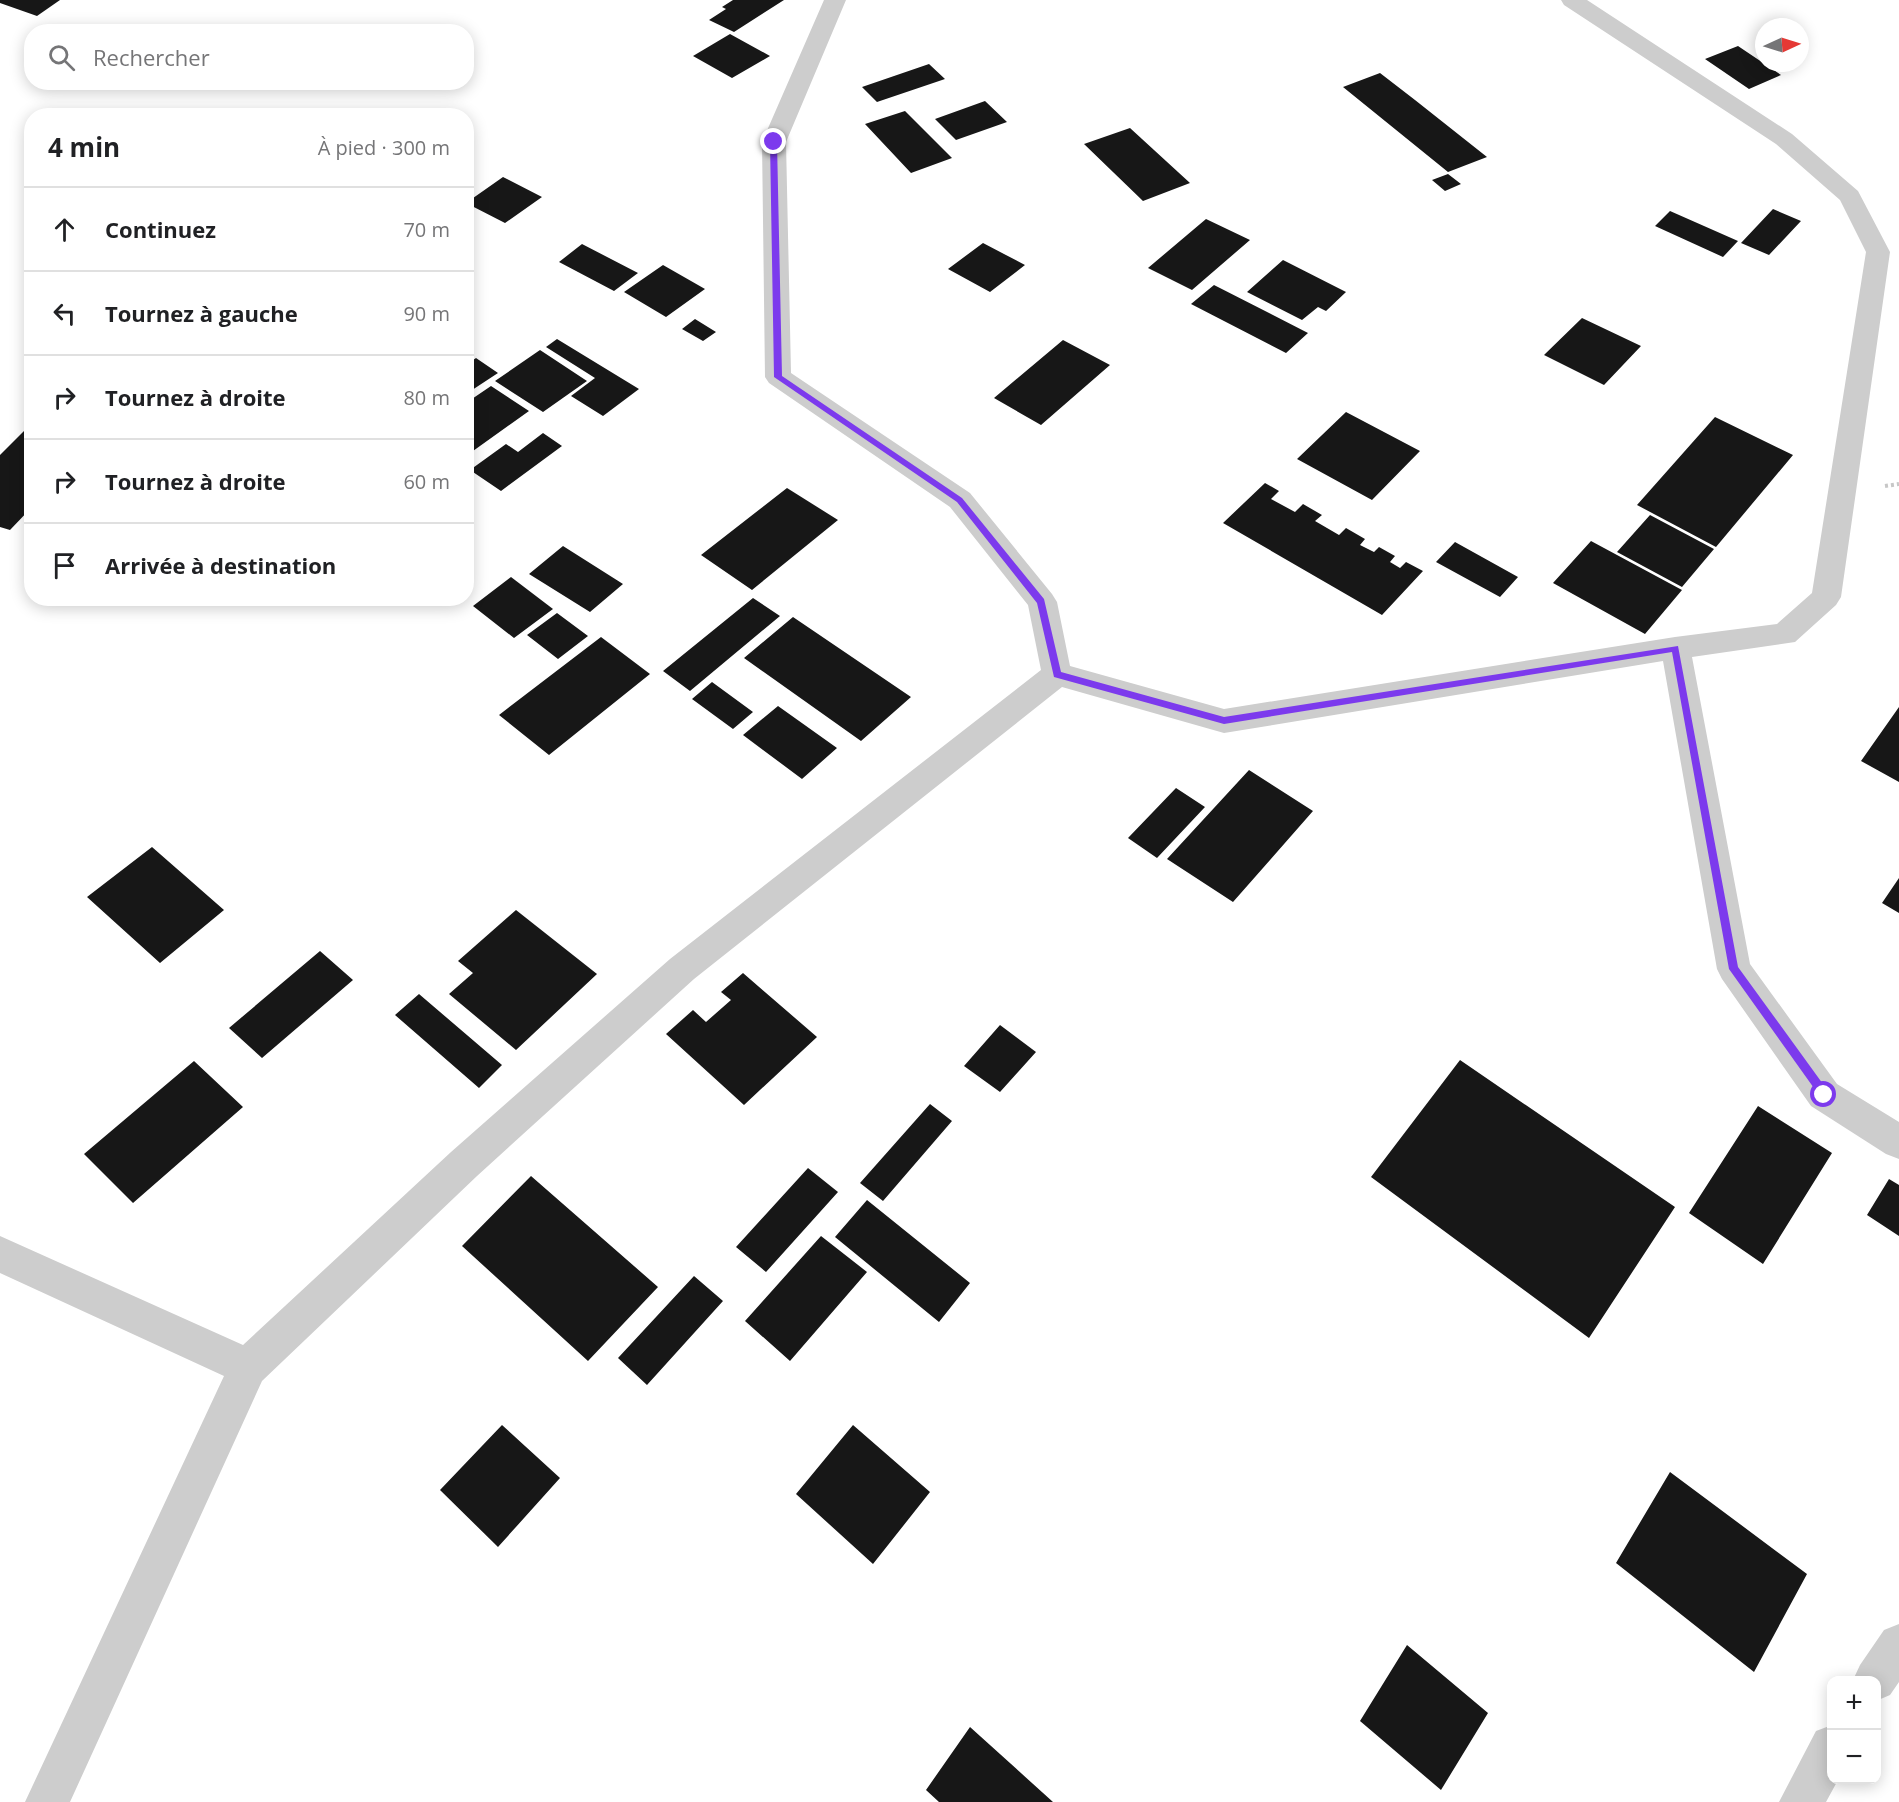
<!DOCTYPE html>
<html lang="fr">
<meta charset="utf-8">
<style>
body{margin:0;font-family:"Open Sans",sans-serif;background:#f6f6f6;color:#202124}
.controls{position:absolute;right:18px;bottom:18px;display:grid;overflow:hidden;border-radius:12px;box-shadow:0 3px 15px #0003}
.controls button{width:54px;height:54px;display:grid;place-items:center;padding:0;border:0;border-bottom:2px solid #e0e0e0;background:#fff;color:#202124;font:30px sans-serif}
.compass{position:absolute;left:1755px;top:18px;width:54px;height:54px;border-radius:50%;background:#fff;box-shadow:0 3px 15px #0003;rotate:86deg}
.stop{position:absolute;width:18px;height:18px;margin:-14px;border:4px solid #7c3aed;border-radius:50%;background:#fff}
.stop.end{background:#7c3aed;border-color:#fff;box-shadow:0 2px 6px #0008}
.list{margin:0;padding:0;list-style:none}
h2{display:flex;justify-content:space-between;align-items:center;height:78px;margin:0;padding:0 24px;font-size:26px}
h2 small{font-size:20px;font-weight:400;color:#757577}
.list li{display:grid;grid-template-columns:39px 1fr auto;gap:18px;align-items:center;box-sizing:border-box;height:84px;padding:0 24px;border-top:2px solid #e0e0e0}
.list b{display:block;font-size:22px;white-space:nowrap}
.list em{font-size:20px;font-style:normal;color:#757577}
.icon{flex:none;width:33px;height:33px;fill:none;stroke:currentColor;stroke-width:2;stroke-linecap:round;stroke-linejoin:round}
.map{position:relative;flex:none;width:1899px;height:1802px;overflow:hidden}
.search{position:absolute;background:#fff;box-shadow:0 3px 15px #0003;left:24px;top:24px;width:450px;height:66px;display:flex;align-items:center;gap:15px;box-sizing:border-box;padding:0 21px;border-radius:24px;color:#757577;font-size:22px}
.panel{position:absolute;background:#fff;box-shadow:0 3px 15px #0003;left:24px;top:108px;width:450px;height:498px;border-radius:24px}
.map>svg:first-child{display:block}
.building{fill:#171717}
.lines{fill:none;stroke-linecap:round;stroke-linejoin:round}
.path{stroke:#c7c7c7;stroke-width:4;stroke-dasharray:3 3;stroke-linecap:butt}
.minor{fill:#cdcdcd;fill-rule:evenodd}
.route{fill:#7c3aed}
</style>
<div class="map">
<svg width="1899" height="1802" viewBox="0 0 1899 1802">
<rect width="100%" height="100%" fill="#fff"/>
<path class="building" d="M0,0H60L37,16L0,3Z
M733,0H784L734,32L709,20L726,9L722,7Z
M730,34L770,56L732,78L693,56Z
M1738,46L1781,75L1749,89L1705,59Z
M929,64L945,79L877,102L862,87Z
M1380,73L1415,100L1487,157L1448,172L1343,87Z
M985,101L1007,122L956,140L935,119Z
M905,111L952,158L911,173L865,124Z
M1130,128L1190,183L1143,201L1084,144Z
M1448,174L1461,184L1445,191L1432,180Z
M503,177L542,197L505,223L466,203Z
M1773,209L1801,221L1769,255L1741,243Z
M1670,211L1738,241L1723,257L1655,226Z
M1206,219L1250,240L1192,290L1148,268Z
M983,243L1025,265L990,292L948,269Z
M582,244L638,273L614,291L559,262Z
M1283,260L1346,292L1326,311L1318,307L1302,320L1247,292Z
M663,265L705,289L666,317L624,292Z
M1214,285L1308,333L1286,353L1191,304Z
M1582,318L1641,346L1604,385L1544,355Z
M695,319L716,332L703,341L682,329Z
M557,339L639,389L603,416L571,396L595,378L546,347Z
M1063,340L1110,365L1041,425L994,398Z
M540,350L587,381L543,412L495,381Z
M476,358L498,373L466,394V365Z
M491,386L529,411L466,456V403Z
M1346,412L1420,451L1372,500L1297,459Z
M1715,417L1793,455L1716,547L1637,505Z
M24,431L32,433V507L10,530L0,527V455Z
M543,433L562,446L501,491L470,470L506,444L518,452Z
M1265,483L1279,491L1271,499L1295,512L1303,504L1322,515L1315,521L1339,535L1346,528L1365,539L1360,545L1374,552L1379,547L1395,556L1390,562L1400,568L1406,562L1423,571L1382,615L1223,523Z
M787,488L838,520L752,590L701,555Z
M1650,515L1714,549L1682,587L1617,552Z
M1591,541L1682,590L1645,634L1553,583Z
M1455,542L1518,577L1500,597L1436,562Z
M563,546L623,584L590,612L529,574Z
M511,577L553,609L514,638L473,606Z
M753,598L780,616L690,691L663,671Z
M557,613L588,636L558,659L527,635Z
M793,617L911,697L861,741L744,658Z
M601,637L650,674L549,755L499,715Z
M712,682L753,712L733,729L692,699Z
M778,706L837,748L802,779L743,735Z
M1899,707V782L1861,761Z
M1249,770L1313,811L1233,902L1167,859Z
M1176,788L1205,807L1157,858L1128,838Z
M152,847L224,910L160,963L87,897Z
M1899,878V913L1882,903Z
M516,910L597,974L516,1050L449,994L473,973L458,961Z
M320,951L353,980L262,1058L229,1028Z
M743,973L817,1037L744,1105L666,1034L693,1010L706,1022L731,1000L721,992Z
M419,994L502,1065L479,1088L395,1015Z
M1000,1025L1036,1052L1000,1092L964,1066Z
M1460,1060L1675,1207L1589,1338L1371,1177Z
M194,1061L243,1107L133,1203L84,1154Z
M930,1104L952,1121L883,1201L860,1183Z
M1758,1106L1832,1153L1763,1264L1689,1213Z
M808,1168L838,1192L766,1272L736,1247Z
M531,1176L658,1287L588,1361L462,1246Z
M1889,1179L1899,1185V1236L1867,1215Z
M867,1200L970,1283L939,1322L835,1237Z
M821,1236L867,1272L790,1361L745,1321Z
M694,1276L723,1301L647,1385L618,1358Z
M502,1425L560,1478L498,1547L440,1490Z
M853,1425L930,1492L873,1564L796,1494Z
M1670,1472L1807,1574L1754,1672L1616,1563Z
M1407,1645L1488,1713L1441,1790L1360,1721Z
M970,1727L1053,1802H939L926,1790Z"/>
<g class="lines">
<path class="path" d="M1885,486L1899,484"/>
<path class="minor" d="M824,0H846L786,142L791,373L970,493L1052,594L1057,602L1070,666L1224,709L1675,637L1777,624L1812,593L1866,252L1840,200L1776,144L1564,5L1561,0H1587L1792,134L1858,191L1890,252L1841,597L1836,605L1795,642L1692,657L1750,964L1837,1084L1899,1122V1159L1886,1154L1811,1106L1722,979L1717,969L1663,661L1224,733L1062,687L694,979L477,1176L262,1381L70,1802H25L224,1376L0,1273V1236L243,1345L451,1152L670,959L1041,670L1028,605L950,507L769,383L765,377L762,142Z
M1899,1624V1682L1890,1695L1876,1701V1680H1853L1860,1665L1884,1630Z
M1832,1725V1780H1838L1826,1802H1779L1816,1731Z"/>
</g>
<path class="route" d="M774,140L777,142L782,376L962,498L1044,599L1061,672L1224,717L1678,646L1738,967L1828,1091V1098H1821L1729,969L1672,652L1224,724L1054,677L1037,603L957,502L774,377L770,142Z"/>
</svg>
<div class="controls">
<button>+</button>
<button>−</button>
</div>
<svg class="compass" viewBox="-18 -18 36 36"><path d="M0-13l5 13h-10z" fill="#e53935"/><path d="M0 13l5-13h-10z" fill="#757577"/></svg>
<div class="stop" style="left:1824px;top:1095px"></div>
<div class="stop end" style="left:774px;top:142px"></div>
<div class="search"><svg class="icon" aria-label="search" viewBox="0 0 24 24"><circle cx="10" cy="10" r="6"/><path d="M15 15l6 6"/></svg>Rechercher</div>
<section class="panel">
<h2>4 min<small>À pied · 300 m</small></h2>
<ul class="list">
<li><svg class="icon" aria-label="ahead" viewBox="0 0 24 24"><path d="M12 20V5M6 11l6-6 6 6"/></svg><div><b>Continuez</b></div><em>70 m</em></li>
<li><svg class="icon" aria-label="left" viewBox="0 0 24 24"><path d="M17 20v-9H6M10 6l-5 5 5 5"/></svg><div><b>Tournez à gauche</b></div><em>90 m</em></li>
<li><svg class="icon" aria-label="right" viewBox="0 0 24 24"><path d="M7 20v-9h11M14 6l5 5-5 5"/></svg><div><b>Tournez à droite</b></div><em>80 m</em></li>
<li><svg class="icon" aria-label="right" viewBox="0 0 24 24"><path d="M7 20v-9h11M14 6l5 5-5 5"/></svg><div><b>Tournez à droite</b></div><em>60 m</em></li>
<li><svg class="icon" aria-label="arrive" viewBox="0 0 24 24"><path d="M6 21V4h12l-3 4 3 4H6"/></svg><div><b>Arrivée à destination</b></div></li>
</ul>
</section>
</div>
